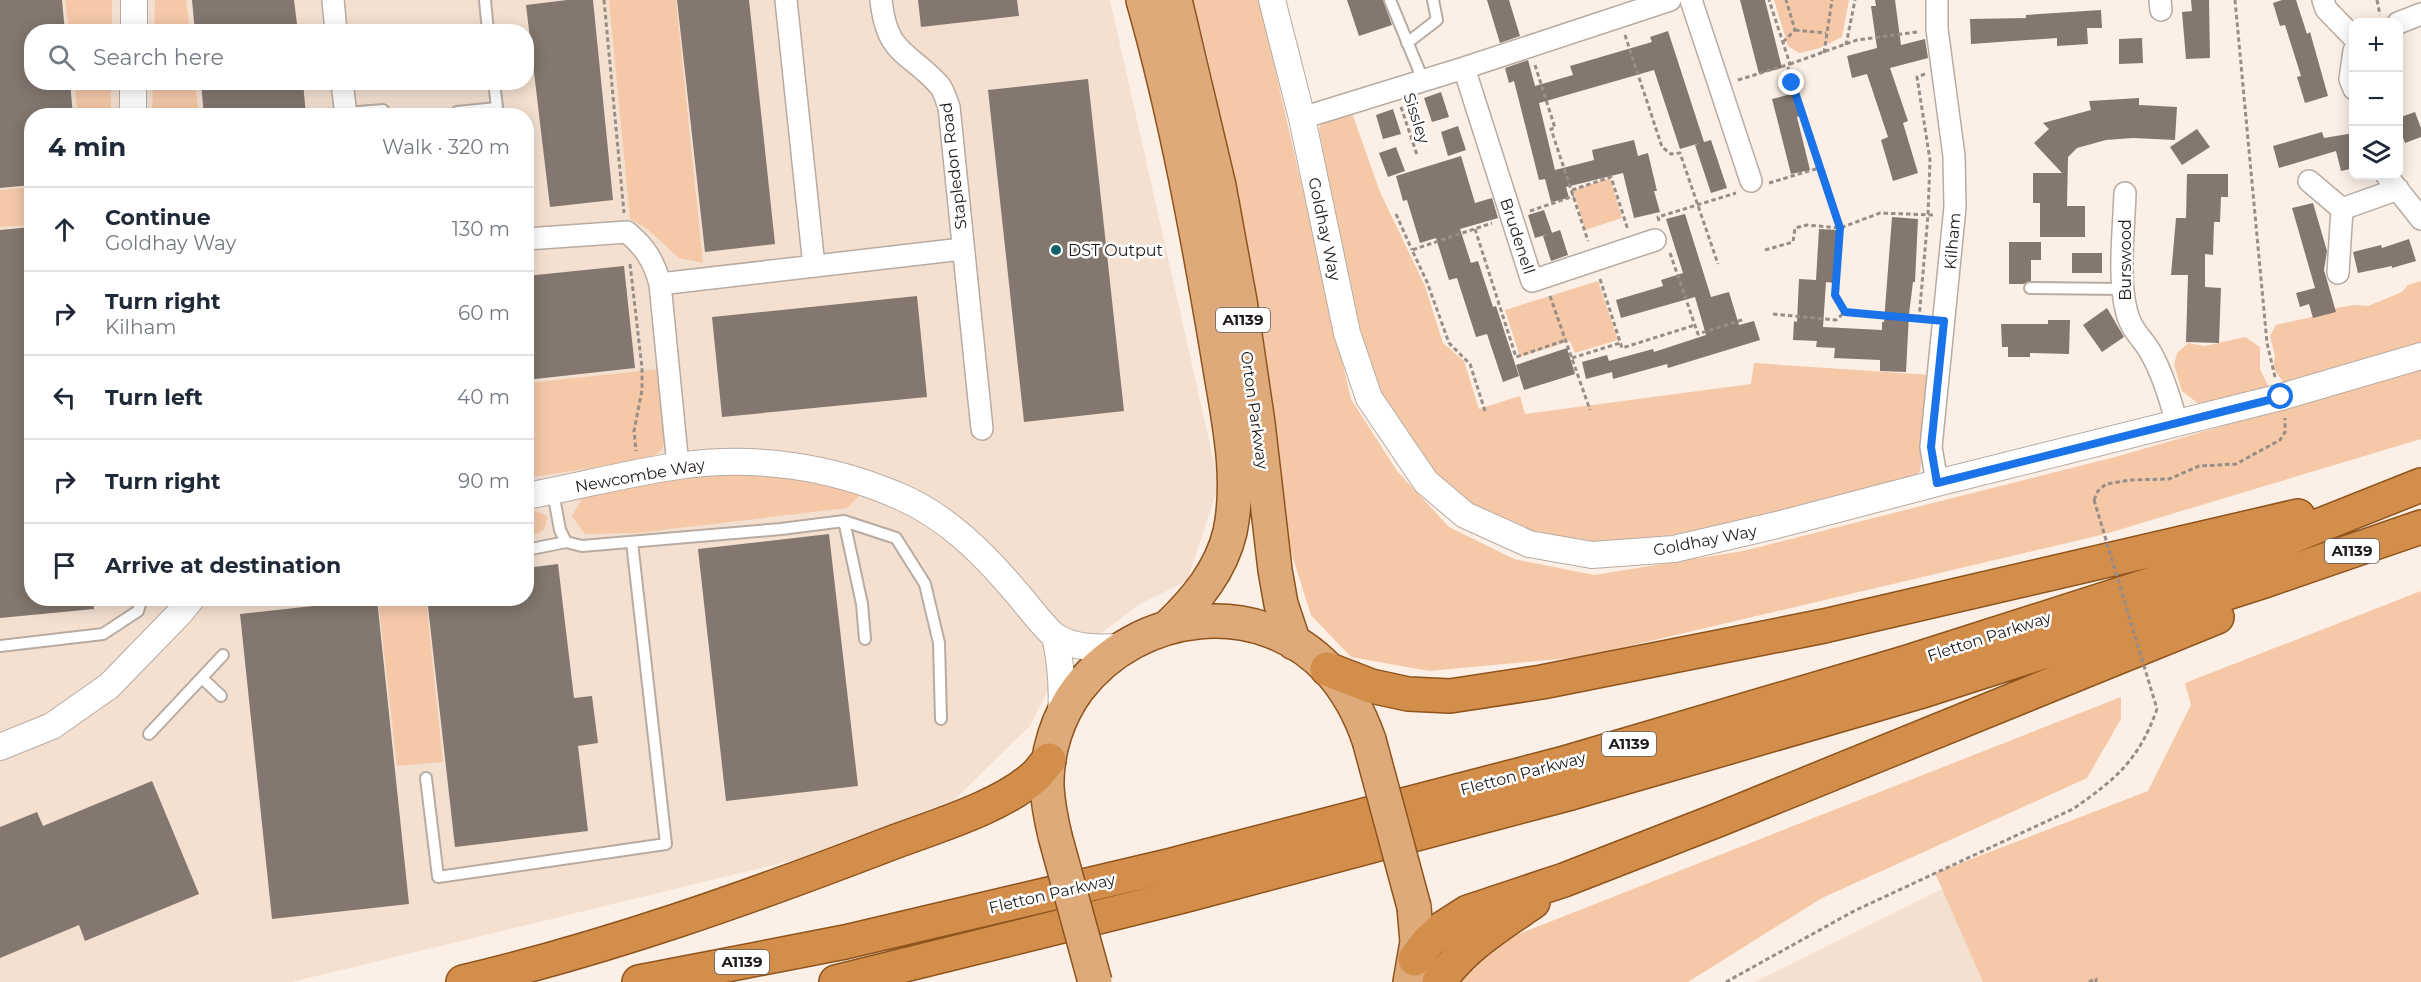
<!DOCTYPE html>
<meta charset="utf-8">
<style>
body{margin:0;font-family:Montserrat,sans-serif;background:#f6f6f7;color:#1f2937}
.controls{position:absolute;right:18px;top:18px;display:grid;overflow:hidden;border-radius:12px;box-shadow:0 3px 15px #0003}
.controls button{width:54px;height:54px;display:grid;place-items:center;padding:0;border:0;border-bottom:2px solid #e0e1e3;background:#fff;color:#1f2937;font:30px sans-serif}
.stop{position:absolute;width:18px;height:18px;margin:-14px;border:4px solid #1a73e8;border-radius:50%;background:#fff}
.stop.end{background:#1a73e8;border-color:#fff;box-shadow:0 2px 6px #0008}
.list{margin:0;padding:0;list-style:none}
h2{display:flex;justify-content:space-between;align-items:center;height:78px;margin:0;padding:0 24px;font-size:26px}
h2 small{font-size:20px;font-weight:400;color:#747a83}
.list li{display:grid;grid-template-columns:39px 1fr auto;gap:18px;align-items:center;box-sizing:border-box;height:84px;padding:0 24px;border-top:2px solid #e0e1e3}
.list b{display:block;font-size:22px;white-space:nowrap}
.list p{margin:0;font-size:20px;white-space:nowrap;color:#747a83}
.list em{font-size:20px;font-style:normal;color:#747a83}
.icon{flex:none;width:33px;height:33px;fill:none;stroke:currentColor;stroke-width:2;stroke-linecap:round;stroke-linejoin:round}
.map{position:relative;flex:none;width:2421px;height:982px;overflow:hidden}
.search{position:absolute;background:#fff;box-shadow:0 3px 15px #0003;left:24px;top:24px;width:510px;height:66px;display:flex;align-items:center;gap:15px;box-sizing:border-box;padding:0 21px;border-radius:24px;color:#747a83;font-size:22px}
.panel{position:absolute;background:#fff;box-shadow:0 3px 15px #0003;left:24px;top:108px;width:510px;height:498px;border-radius:24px}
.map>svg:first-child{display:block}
.built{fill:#f3e0d1;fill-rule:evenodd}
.green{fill:#f5c8a8}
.building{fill:#83776f}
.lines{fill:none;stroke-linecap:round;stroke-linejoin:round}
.service-casing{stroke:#b7aba2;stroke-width:14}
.minor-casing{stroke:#b7aba2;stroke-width:24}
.tertiary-casing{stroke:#b7aba2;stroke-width:28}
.primary-casing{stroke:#8e541d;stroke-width:36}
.trunk-casing{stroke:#8e541d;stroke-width:36}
.path{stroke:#978e87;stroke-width:3;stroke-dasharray:4.5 3;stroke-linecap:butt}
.service{stroke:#fff;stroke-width:10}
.minor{stroke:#fff;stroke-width:21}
.tertiary{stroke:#fff;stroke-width:26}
.primary{stroke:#dfaa79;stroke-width:33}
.trunk{stroke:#d48e4c;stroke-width:33}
.primary-bridge-casing{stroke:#8e541d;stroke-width:36;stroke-linecap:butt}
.path-bridge{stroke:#978e87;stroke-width:3;stroke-dasharray:4.5 3;stroke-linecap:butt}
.primary-bridge{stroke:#dfaa79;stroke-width:33}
.route{stroke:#1a73e8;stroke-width:8}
.poi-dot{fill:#13626a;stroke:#fff;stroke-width:2}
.labels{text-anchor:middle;stroke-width:5;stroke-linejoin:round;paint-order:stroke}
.shield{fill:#fff;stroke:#635f5d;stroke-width:1.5}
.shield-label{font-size:15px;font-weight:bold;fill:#201b18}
.street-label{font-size:16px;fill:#201b18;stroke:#fff}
.poi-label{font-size:16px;fill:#201b18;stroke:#fff;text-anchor:start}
</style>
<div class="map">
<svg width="2421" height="982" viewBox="0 0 2421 982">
<rect width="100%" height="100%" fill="#fcefe5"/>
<path class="built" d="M0,0H1110L1219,485L1187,581L1138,605L1061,664L1030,726L954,800L794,860L292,982H0ZM32,32H526V82H32ZM32,116H526V598H32Z
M1950,885L1988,982H1755Z"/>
<path class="green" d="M65,0H112V31H69Z
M155,0H186L190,31H154Z
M609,0H676L703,263L679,258L647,229L630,219Z
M1192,0H1259L1351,399L1397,471L1449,527L1514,559L1594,575L1743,551L2115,457L2421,369V439L2105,534L1582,657L1429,671L1351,657L1311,615L1285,533L1239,197L1205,46Z
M1774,0H1849L1842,37L1817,49L1799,53L1788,46Z
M74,83H111V115H78Z
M153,83H195L199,115H152Z
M1352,113L1380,192L1425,286L1443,343L1464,361L1479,409L1520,396L1525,414L1751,384L1754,363L1931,375L1920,472L1910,479C1835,499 1761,518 1685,532C1650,539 1613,549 1577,543C1520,534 1466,507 1428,464C1414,448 1397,429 1388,410C1366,362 1351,309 1340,258C1331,216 1328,172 1319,129L1323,120Z
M1610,178L1622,218L1585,230L1573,190Z
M31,187V225L0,227V190Z
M1598,281L1618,340L1575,353L1570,341L1520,357L1505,310Z
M2421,281V345L2284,383L2273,368L2275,356L2270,336L2276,325L2321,315L2337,308L2354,305L2368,306L2402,292L2408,285Z
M2245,337L2260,347V369L2269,388L2200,405L2182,391L2174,365L2177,353L2188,343L2205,346Z
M659,369L668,435L661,451L649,459L527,478V383Z
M747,472L798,476L861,494L847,508L637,533L585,534L572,516L585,493L681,477Z
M527,508L548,516L544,530L527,538Z
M2421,591V982H1983L1935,873L2148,791L2191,705L2185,683Z
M378,599H426L443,762L397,766Z
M2121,697V719L2087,778L1822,898L1688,982H1447L1458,958Z"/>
<path class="building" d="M0,0H62L65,32H32V82H70L73,116H32V185L0,188Z
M192,0H294L298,32H195Z
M567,0H593L613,200L550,207L526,5Z
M677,0H749L775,244L705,252Z
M918,0H1017L1019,16L921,27Z
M1347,0H1383L1392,25L1359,36Z
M1487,0H1509L1520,36L1500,43Z
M1740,0H1765L1782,68L1759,74Z
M1875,0H1895L1901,45L1925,39L1928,58L1890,68L1908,121L1903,123L1918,173L1893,181L1881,140L1888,137L1867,74L1852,78L1847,56L1877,48L1871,6H1876Z
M2191,0H2209L2210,58L2186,59L2182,12L2192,11Z
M2282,0H2296L2307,34L2310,32L2328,96L2305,103L2297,77L2301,76L2285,25L2280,26L2273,3Z
M2101,10L2102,28H2087L2088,44L2057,46V38L1971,44L1970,19L2026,18V15Z
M1668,31L1704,142L1711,140L1727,188L1711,193L1695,145L1700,143L1680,149L1654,70L1539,103L1555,170L1594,160L1592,150L1634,140L1638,156L1648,153L1657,191H1654L1660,212L1634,218L1623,173L1566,187L1569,198L1551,202L1545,179L1539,180L1514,81L1509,83L1505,68L1528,60L1535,86L1573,75L1570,66L1652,42L1650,37Z
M2142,38L2143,63L2119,64V39Z
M1088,79L1124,411L1024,422L988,90Z
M201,82H303L306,116H204Z
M1441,92L1449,117L1432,122L1424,98Z
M1795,93L1800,116L1797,117L1810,170L1791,174L1772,99Z
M2139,98V105L2177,107L2175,140L2133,138L2106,140L2077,148L2068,157L2067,206H2085V237H2040V203H2033V173H2062L2034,143L2049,129L2043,123L2091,110L2089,101Z
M1393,109L1401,134L1383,139L1376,115Z
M2415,112L2421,128V137L2405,143L2398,125V118Z
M1458,126L1466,150L1448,156L1441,132Z
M2197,129L2210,147L2182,165L2170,147Z
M2322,132L2324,138L2354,133V168L2341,171L2336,151L2279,168L2273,146Z
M1396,147L1405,171L1388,177L1379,153Z
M1461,156L1475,203L1492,198L1498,218L1460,229L1471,263L1478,261L1493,307L1496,306L1519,376L1503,382L1487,334L1476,337L1457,278L1449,280L1436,238L1420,243L1407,200L1403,201L1396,176Z
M2187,174H2228V197H2221L2220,222H2214L2213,255L2205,254V287L2221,288L2219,343L2186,342L2188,275H2171L2176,218H2186Z
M2313,203L2327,251L2324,270L2336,312L2313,318L2309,304L2300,307L2296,293L2315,288L2292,208Z
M1544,210L1552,233L1535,238L1528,215Z
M1685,214L1711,297L1729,292L1739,325L1754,321L1760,340L1668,368L1667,364L1613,379L1612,372L1586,379L1582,362L1607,355L1609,361L1653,349L1654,352L1706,335L1695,297L1621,318L1616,300L1663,286L1661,280L1683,273L1666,219Z
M1892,217L1918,219L1915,282H1913L1909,314L1906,372L1880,371V360L1834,358L1835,348L1816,347L1817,341L1793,340L1794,321L1797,322L1799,279L1816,280L1819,229L1838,230L1835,283L1826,282L1823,327L1882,330V322H1884Z
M32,227V598H93L94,609L0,618V230Z
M1560,230L1568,255L1551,261L1543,236Z
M2409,239L2416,261L2392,268V266L2358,273L2353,252L2381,245L2382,248Z
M2009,242H2041V260H2031V281L2024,284H2009Z
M2072,253H2102V273H2072Z
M624,266L635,368L526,380V276Z
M917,296L927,397L722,417L712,317Z
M2107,308L2124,337L2102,352L2083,325Z
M2048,320H2070L2069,354L2030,353V357H2008V347H2002L2001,324H2048Z
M1567,348L1575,374L1524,390L1516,365Z
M829,534L858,786L726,801L698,549Z
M558,564L574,698L592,696L598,743L578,746L588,831L455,847L427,598H526V568Z
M377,599L409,904L272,919L240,614Z
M152,781L199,894L85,941L79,925L0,958V827L37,812L43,826Z"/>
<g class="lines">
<g class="service-casing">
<path id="service" d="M485,0L488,32
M1390,0L1423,80
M1407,43L1437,20L1433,0
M494,82L498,116
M457,112L497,108
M346,113L383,110
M2030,288L2123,289
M844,521L862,604L865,639
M566,542L582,546L781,529L844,521L896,538L925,584L939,643L941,719
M526,550L566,542L560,530L553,492
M0,646L103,634L138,611L142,598
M202,678L221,696
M149,734L223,655
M426,778L438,877L666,844L632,542"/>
</g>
<g class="minor-casing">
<path id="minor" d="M333,0L336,32
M786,0L814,266
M881,0C887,56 908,50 940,86C944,91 946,100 949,107L982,429
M1691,0L1751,181
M2160,0L2161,10
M2323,0L2326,9L2354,38
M2398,23L2421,14
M2354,51L2350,79L2354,89
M1464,68L1532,281L1655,240
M342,82L346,116
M1302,118L1464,68L1670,0
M2387,176L2421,219
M2309,181L2342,209L2398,189
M2125,193C2124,227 2118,277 2126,309C2130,330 2142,337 2151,353C2163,375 2170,399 2177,423
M526,239L627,232C645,247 654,261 660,284L678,466
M2338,273L2342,209
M660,284L962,249
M1937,483L1931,447L1955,207L1954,156L1937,29V0"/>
</g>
<g class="tertiary-casing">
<path id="tertiary" d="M1272,0L1302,118L1347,333L1369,398L1426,482L1465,515L1529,544L1592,555L1674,549L1777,525L1937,483L2281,397L2421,356
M134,32V0
M133,116V82
M526,496C577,487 627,473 678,466C754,455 831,466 901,497C947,517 984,554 1016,592C1026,603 1044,628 1055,636C1074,649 1100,648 1121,647
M1055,636C1061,663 1063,688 1061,716
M0,747L52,726L109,686L179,614L192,598"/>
</g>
<g class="primary-casing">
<path id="primary" d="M1143,0C1176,116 1198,237 1218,356C1227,413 1242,475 1230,532C1221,570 1196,600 1169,626
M1175,0L1219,186L1240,301L1258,423L1275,570L1281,604L1294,643
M1055,836C1051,819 1048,803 1047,787C1046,752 1058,716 1078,689C1138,610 1259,595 1329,670C1348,691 1360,714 1369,740
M1410,982L1417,942L1414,907"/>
</g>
<g class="trunk-casing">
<path id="trunk" d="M1327,669L1371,686L1408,694L1450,696L1542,682L1824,626L2298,516
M1415,959L1428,942L1443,928L1468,912L1564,880L1718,820L2217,617
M463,982C607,948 748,898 886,845C930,828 1000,808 1034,777C1040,772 1044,765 1049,760
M639,982L845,942L1172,865L1561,764L1911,661L2255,551L2421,485
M836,982L1183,896L1571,793L1919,692L2264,581L2421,527
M1439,982C1463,947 1498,926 1533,902"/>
</g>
<path class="path" d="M604,0L624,213
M2235,0L2267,343L2275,377
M2377,0L2380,15
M1795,30L1826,33
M1917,32L1857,40L1790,64L1788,69L1840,228L1835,295L1845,312L1926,320
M1625,35L1662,147L1671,154L1680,153L1718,264
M1783,42L1795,30L1786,0
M1846,45L1855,0
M1824,53L1832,0
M1535,65L1555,128L1551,129L1588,241
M1738,80L1790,64L1769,0
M1401,107L1417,155
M1769,183L1819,168
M1572,190L1611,177L1628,230
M1530,211L1574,196
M1396,214L1412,250
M1659,221L1658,217L1736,193
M1475,229L1516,357L1566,340
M1765,250L1793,242L1795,228L1807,225L1840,228L1880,213L1935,215
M1670,253L1698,334L1745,319
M630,264L642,368V390L634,431L636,451
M1600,279L1622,348L1695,325
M1550,296L1590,410
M1773,314L1836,320L1845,312
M1919,319L1928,215L1930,160L1917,77L1925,74
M1572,358L1620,343
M1485,411L1470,364L1449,343L1427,282L1412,250L1492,223
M2094,500L2098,491L2106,484L2130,480L2169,479L2199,466L2236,464L2280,440L2285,432V418
M1726,982L1854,911L2073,809C2116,779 2139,760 2157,709
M2089,982L2096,979V982"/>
<use href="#service" class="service"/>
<use href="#minor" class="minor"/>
<use href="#tertiary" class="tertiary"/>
<use href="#primary" class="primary"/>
<use href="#trunk" class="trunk"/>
<g class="primary-bridge-casing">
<path id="primary-bridge" d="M1369,740L1414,907
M1055,836L1095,982"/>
</g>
<path class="path-bridge" d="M2094,500L2157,709"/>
<use href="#primary-bridge" class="primary-bridge"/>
</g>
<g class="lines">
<path class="route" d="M1792,83L1840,228L1835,295L1845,312L1944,321L1931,447L1937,483L2281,397"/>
</g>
<circle class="poi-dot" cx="1056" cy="250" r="6"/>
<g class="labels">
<g class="shield">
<rect x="1216" y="308" width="54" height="24" rx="4.5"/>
<rect x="2325" y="539" width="54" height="24" rx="4.5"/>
<rect x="1602" y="732" width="54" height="24" rx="4.5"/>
<rect x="715" y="950" width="54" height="24" rx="4.5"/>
</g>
<g class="shield-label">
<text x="1243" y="325">A1139</text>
<text x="2352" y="556">A1139</text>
<text x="1629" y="749">A1139</text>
<text x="742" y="967">A1139</text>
</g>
<g class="street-label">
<text transform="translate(1417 118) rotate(72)" y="6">Sissley</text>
<text transform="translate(953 166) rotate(-97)" y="6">Stapledon Road</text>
<text transform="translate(1325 229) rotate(78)" y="6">Goldhay Way</text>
<text transform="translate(1518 236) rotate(72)" y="6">Brudenell</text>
<text transform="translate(1952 241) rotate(-85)" y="6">Kilham</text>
<text transform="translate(2125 260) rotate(-90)" y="6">Burswood</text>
<text transform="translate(1255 410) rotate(82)" y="6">Orton Parkway</text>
<text transform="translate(640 475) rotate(-10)" y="6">Newcombe Way</text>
<text transform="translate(1705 540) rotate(-11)" y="6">Goldhay Way</text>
<text transform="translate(1989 636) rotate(-18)" y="6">Fletton Parkway</text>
<text transform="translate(1523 773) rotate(-15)" y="6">Fletton Parkway</text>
<text transform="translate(1052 893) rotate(-13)" y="6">Fletton Parkway</text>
</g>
<g class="poi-label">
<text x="1068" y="256">DST Output</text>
</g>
</g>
</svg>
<div class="controls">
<button>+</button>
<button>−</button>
<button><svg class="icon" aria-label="layers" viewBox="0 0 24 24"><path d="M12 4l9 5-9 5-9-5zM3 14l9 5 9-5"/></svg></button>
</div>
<div class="stop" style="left:2281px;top:397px"></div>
<div class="stop end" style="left:1792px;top:83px"></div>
<div class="search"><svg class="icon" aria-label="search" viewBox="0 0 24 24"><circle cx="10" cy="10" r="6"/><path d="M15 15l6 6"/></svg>Search here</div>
<section class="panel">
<h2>4 min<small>Walk · 320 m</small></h2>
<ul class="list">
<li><svg class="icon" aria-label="ahead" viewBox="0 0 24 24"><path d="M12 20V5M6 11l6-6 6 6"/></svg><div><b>Continue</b><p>Goldhay Way</p></div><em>130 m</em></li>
<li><svg class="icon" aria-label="right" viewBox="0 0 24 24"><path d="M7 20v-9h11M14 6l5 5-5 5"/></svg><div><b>Turn right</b><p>Kilham</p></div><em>60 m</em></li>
<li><svg class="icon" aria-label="left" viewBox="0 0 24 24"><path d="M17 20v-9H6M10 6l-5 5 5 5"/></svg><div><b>Turn left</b></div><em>40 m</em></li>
<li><svg class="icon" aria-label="right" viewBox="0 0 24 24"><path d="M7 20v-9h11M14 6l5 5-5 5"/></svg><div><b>Turn right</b></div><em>90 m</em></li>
<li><svg class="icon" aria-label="arrive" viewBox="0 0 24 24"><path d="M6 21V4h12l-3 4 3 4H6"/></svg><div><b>Arrive at destination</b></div></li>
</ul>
</section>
</div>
